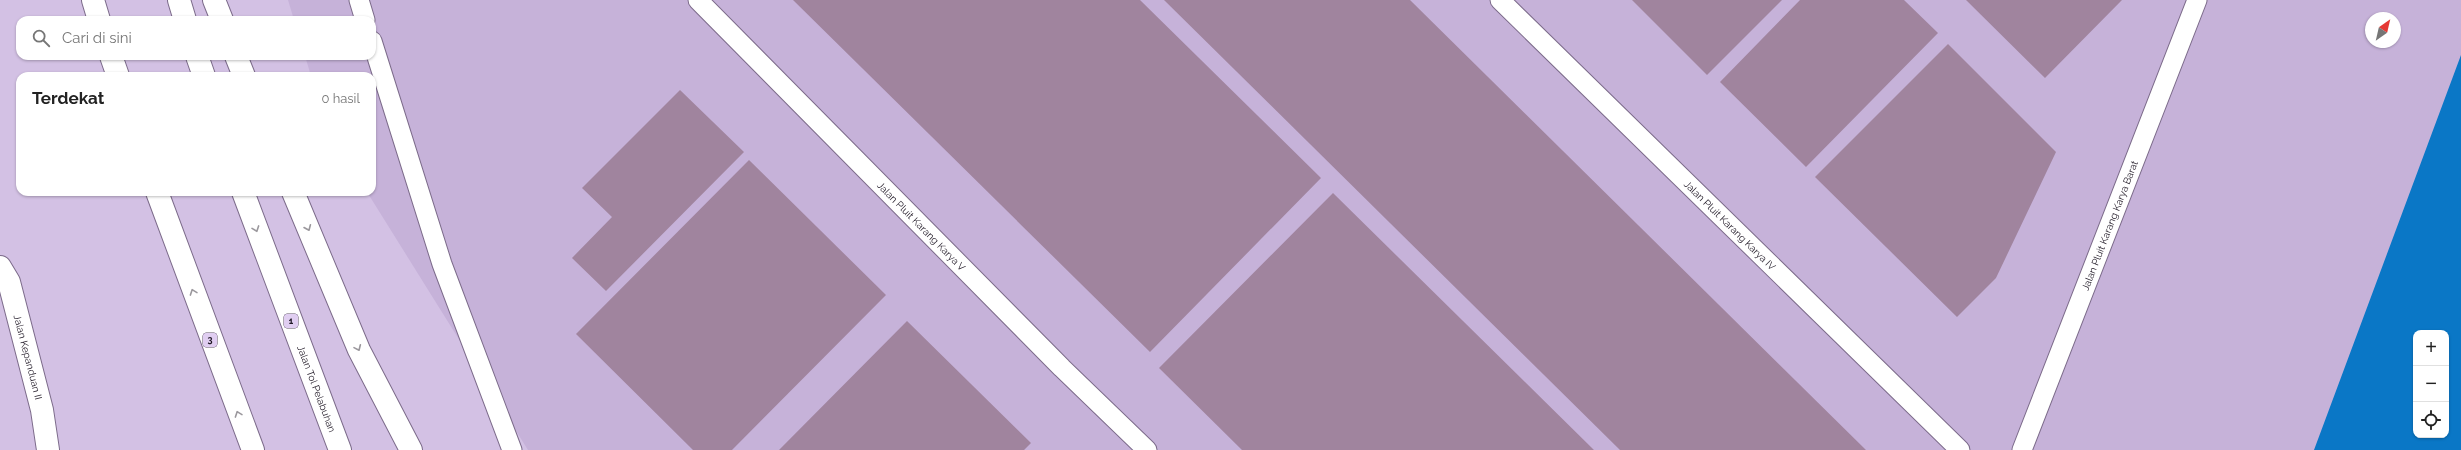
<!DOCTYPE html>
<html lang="id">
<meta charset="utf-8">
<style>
body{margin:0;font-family:Raleway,sans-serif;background:#f6f6f6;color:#222}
.controls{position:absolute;right:12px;bottom:12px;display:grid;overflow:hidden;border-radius:8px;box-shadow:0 1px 3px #0004}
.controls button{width:36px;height:36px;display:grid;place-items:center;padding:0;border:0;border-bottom:1px solid #e0e0e0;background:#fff;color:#222;font:20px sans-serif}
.compass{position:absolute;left:2365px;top:12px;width:36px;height:36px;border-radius:50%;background:#fff;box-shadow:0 1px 3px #0004;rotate:34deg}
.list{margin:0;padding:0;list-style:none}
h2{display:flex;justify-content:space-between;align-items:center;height:52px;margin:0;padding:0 16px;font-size:17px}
h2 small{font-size:13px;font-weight:400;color:#767676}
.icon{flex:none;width:22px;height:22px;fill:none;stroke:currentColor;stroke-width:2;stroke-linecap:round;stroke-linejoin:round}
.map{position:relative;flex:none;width:2461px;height:450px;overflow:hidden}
.search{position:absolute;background:#fff;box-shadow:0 1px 3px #0004;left:16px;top:16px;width:360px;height:44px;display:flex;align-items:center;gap:10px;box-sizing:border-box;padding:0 14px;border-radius:12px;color:#767676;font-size:15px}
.panel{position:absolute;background:#fff;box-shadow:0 1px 3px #0004;left:16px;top:72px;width:360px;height:124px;border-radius:12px}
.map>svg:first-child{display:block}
.built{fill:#c6b2d9;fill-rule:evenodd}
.water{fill:#0a77c6;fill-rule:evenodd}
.building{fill:#a0849e}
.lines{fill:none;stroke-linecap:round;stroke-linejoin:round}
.lane-casing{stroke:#7c6b8a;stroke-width:21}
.street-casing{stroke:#7c6b8a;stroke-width:24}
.highway-casing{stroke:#7c6b8a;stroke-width:24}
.lane{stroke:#fff;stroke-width:19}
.street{stroke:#fff;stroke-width:22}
.highway{stroke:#fff;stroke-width:22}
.oneway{stroke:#9b989d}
.labels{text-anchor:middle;stroke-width:4;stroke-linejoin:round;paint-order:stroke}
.shield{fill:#e0cef1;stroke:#5a4f63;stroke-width:1}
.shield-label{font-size:9px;font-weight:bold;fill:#201926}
.street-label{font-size:10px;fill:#201926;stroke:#e0cef1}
</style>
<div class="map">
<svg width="2461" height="450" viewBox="0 0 2461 450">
<rect width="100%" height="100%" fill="#d3c1e4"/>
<path class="built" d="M288,0H2461V450H528L367,192H372V76H311L305,56H372V20H294ZM2371,18H2395V42H2371ZM2416,333H2446V435H2416Z"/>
<path class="water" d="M2461,55V450H2314ZM2416,333H2446V435H2416Z"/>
<path class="building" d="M793,0H1140L1321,178L1150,352Z
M1164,0H1410L1866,450H1620Z
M1632,0H1782L1707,75Z
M1800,0H1904L1938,33L1806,167L1720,82Z
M1966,0H2122L2045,78Z
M1948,44L2056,152L1996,278L1957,317L1815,177Z
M680,90L744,152L606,291L572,258L612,217L582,188Z
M749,160L886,295L732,450H693L576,334Z
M1333,193L1594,450H1242L1159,368Z
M907,321L1031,443L1024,450H779Z"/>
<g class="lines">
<g class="lane-casing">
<g id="lane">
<path d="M359,0L365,20"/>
<path id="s1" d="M698,0L1062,368L1147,450"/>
<path id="s2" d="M1500,0L1960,450"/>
<path d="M372,41L442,264L512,450"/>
<path id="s3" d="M2022,450L2197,0"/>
</g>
</g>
<g class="street-casing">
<g id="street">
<path id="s4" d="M0,267L9,282L42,410L48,450"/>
</g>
</g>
<g class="highway-casing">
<g id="highway">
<path d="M93,0L99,20"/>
<path d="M179,0L185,20"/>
<path d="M214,0L222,20"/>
<path d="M111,56L118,76"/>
<path d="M197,56L204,76"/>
<path d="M236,56L244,76"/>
<path d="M157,192L253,450"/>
<path id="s5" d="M243,192L340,450"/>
<path d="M293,192L359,350L411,450"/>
</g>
</g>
<use href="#lane" class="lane"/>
<use href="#street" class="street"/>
<use href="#highway" class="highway"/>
</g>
<defs><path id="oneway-chevron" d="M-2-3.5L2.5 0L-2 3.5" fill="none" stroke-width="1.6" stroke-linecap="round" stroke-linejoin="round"/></defs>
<g class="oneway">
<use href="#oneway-chevron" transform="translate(308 228) rotate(67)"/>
<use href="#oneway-chevron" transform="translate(256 229) rotate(70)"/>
<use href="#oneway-chevron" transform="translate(193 292) rotate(-110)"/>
<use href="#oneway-chevron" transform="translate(358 348) rotate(66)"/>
<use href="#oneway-chevron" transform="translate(238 414) rotate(-110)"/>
</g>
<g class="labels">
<g class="shield">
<rect x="284" y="314" width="14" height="14" rx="3"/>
<rect x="203" y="333" width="14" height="14" rx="3"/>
</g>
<g class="shield-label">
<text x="291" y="324">1</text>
<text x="210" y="343">3</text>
</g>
<g class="street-label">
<text dy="4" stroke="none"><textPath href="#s2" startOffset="322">Jalan Pluit Karang Karya IV</textPath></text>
<text dy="4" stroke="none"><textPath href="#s3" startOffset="241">Jalan Pluit Karang Karya Barat</textPath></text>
<text dy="4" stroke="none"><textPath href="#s1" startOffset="318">Jalan Pluit Karang Karya V</textPath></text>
<text dy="4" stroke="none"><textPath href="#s4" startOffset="95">Jalan Kepanduan II</textPath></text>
<text dy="4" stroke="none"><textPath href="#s5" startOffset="210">Jalan Tol Pelabuhan</textPath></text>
</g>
</g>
</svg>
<div class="controls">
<button>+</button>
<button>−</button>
<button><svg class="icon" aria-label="locate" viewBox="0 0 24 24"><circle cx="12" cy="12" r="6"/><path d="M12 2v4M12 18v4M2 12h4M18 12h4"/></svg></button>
</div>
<svg class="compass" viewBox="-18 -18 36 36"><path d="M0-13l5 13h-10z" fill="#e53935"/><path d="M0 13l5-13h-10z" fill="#767676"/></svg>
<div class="search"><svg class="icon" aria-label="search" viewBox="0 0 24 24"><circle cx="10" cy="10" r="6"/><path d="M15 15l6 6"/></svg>Cari di sini</div>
<section class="panel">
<h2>Terdekat<small>0 hasil</small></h2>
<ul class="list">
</ul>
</section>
</div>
